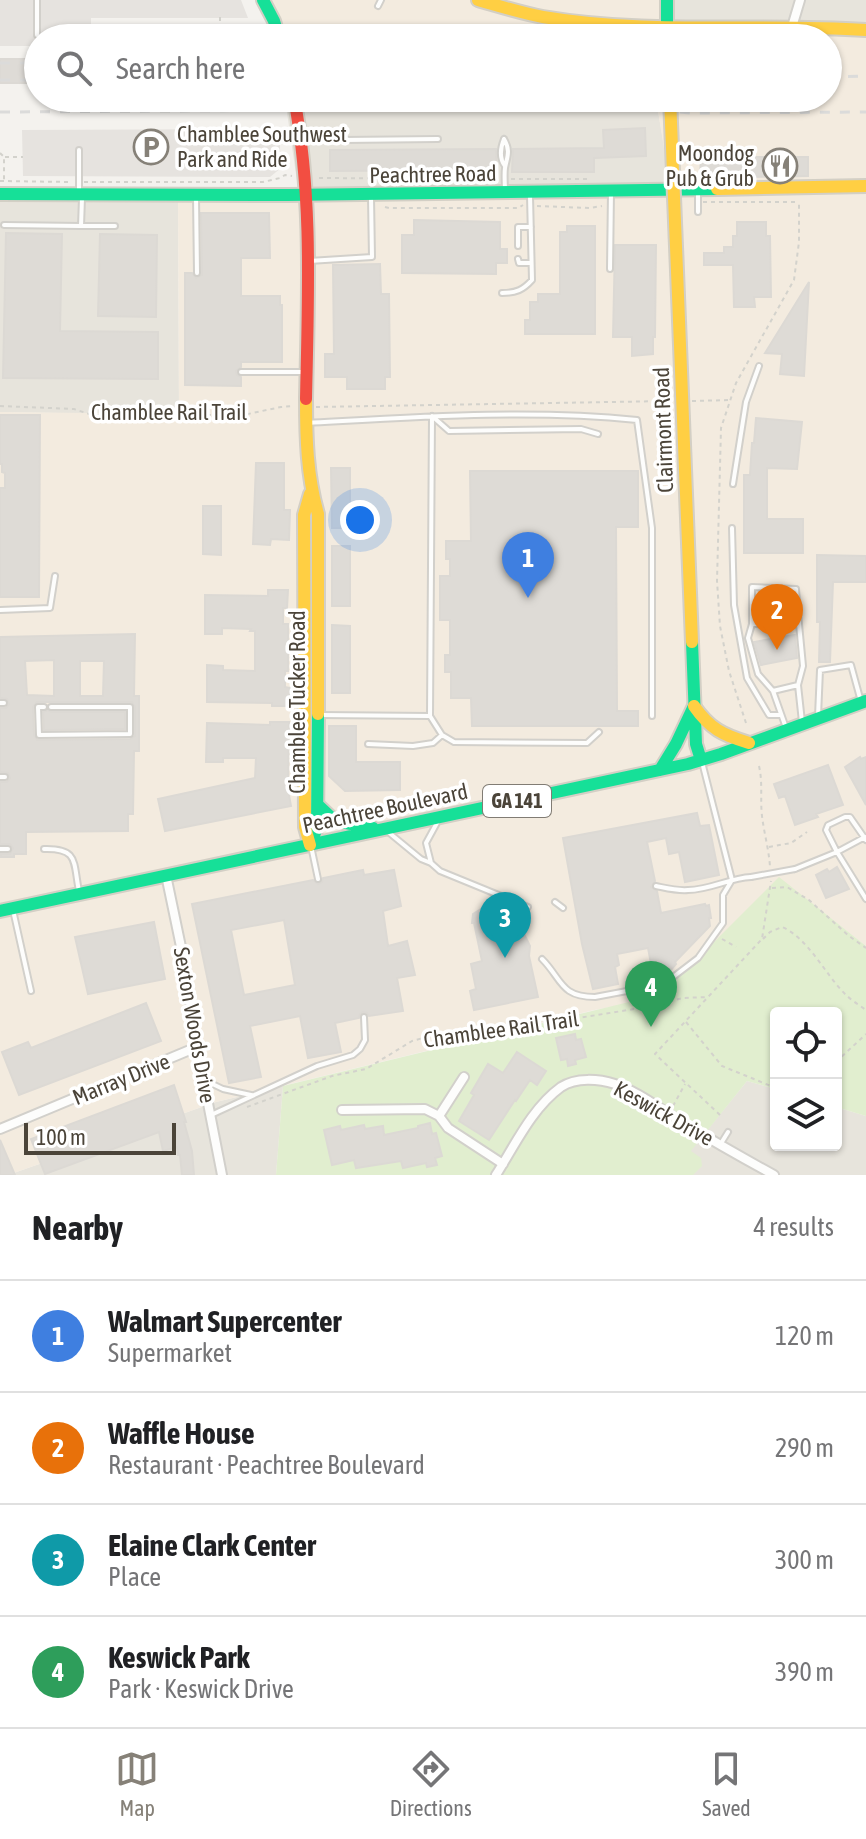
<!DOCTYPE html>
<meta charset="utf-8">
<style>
body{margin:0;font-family:"Asap Condensed",sans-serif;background:#f6f6f6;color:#202124}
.controls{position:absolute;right:24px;bottom:24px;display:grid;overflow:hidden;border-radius:8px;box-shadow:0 2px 6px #0004}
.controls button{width:72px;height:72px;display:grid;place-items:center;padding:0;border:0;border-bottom:2px solid #e0e0e0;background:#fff;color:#202124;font:40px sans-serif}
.scale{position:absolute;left:24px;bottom:20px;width:152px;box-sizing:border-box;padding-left:8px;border:4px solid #4b4439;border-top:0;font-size:22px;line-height:28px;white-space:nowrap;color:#4b4439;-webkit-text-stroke:6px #fff;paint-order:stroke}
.you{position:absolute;left:360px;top:520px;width:28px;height:28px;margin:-20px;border:6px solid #fff;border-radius:50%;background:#1a73e8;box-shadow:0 0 0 12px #1a73e833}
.badge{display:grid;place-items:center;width:52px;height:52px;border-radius:50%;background:#868178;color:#fff;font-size:26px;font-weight:700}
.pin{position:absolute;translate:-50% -66px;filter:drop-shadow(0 2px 4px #0008)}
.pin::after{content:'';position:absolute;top:42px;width:28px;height:24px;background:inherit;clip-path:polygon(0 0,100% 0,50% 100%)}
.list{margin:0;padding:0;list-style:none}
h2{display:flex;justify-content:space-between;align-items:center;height:104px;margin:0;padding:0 32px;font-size:34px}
h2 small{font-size:26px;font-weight:400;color:#757577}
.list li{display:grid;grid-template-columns:52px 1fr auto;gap:24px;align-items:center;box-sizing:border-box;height:112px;padding:0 32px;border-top:2px solid #e0e0e0}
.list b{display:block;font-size:30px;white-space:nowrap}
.list p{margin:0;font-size:26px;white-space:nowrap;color:#757577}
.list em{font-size:26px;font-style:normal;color:#757577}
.icon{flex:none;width:44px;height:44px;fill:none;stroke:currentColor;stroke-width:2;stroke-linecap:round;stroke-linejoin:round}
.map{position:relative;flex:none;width:866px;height:1175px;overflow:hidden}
.search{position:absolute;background:#fff;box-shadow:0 2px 6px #0004;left:24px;right:24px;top:24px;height:88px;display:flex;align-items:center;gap:20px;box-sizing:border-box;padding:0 28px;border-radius:44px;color:#757577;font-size:30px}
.sheet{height:552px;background:#fff}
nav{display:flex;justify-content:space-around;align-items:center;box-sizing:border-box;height:112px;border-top:2px solid #e0e0e0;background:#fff;font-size:22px;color:#757577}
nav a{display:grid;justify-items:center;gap:4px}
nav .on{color:#868178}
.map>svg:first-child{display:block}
.residential{fill:#e7e4dc}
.commercial{fill:#f3ebdf}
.green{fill:#e1eecf}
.parking{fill:#e6e3df}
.building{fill:#dedbd6;stroke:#dcd9d4;stroke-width:2;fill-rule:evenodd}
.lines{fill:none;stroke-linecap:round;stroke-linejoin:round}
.lane-casing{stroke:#d2d0cb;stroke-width:8}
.street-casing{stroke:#d2d0cb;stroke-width:12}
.fast-casing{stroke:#d3cfc5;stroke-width:16}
.slow-casing{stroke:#d3cfc5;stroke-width:16}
.jam-casing{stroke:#d3cfc5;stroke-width:16}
.path{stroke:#d3d2cc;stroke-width:2;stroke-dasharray:4 4;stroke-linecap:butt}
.lane{stroke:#fdfdfc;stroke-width:4}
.street{stroke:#fdfdfc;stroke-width:8}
.fast{stroke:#16e098;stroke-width:12}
.slow{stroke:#ffcf43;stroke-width:12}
.jam{stroke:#f24e42;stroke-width:12}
.rail{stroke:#dbdbda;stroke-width:3;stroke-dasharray:10 10;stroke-linecap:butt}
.lane-bridge-casing{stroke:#d2d0cb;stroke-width:8;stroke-linecap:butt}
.slow-bridge-casing{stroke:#d3cfc5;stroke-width:16;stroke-linecap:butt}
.lane-bridge{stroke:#fdfdfc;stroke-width:4}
.slow-bridge{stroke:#ffcf43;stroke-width:12}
.labels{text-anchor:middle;stroke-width:7;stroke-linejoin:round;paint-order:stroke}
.shield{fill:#fff;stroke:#817c74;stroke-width:2}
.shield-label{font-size:20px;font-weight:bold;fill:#4b4439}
.poi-label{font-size:22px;fill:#4b4439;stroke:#fff;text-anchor:start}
.street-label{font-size:22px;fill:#4b4439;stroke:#fff}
</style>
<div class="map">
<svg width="866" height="1175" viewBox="0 0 866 1175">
<rect width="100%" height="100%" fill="#f4f2ee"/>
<path class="residential" d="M664,0H866V31L663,26Z
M285,99L657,105L671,187L298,188Z
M178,192L179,415L0,412V194Z
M747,1081L776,1089V1145H836V1107L866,1116V1175H671Z
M283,1086L276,1175H8L216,1102Z"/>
<path class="commercial" d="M264,0H664L663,25L866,31V946L792,888L708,989L594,1010L216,1102L8,1175H0V412L179,414L178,192L298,188L670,186L657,105L285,99L284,98H828V38H274Z"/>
<path class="green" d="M779,877L866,946V1116L836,1107V1013H776V1089L747,1081L691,1151L701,1158L702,1166L693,1175H276L283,1086L662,994Z"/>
<path class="parking" d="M0,0H241L248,18H91V38H38V46H0Z
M279,129L281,168L270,177L23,176L22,130Z"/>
<path class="building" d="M0,59H38V83H0Z
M645,128L646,156L594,158V172H512L513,149L604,148L603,130Z
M496,149L497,170L330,171V150Z
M701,156L751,159V157H808V176L740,177L700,175Z
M201,213H269L270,258H241V296H280V305H282V362H241V367L236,371L237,375L241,377V386L185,385V273H192L196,278L202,275Z
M414,220L500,222V249H507V263H496V274L402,273V235H414Z
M737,222H766V236H770L771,297H754L755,307H734L733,265H704V253H724V247H733V236H737Z
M567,226H595V334H525V320H530V302H538V294H560V232H567Z
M6,233L62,234L60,331L158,332V379L3,378Z
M100,234L157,235L156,317L98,316Z
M615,245H656L655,337H653V354L632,356V337H613Z
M380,264L381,294H389L390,377H385V389H347V377H325V354H334L333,265Z
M809,282L804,376L780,374L782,354L765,353Z
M0,415H40L39,597H0V488H5V473L2,472V464H0Z
M756,418L802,422L797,469L767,468V519H803V553H744V475H750L752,443H754Z
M256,463H284V510H290L289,540L271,539L270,545L253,544Z
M331,468H350V528H332Z
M470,471H638V527H616L617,711H638V726H472L471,698H451V672H445V655H450V620H440V576H450V559H446V541H471Z
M203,506H221V555L203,554Z
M332,546H350V606H332Z
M817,555L866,556V582H833L830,662H819L820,622H817Z
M268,590H288L287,608H283V624H288V671H285V687L290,688V706H272V703L207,702V665L223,666V670L255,671V631H250L251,629L222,628V634H205V595L268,596Z
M332,625L350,626V693H332Z
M135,634L134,696H139V751H134L133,814H128V831L26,832V854H14V857H1V854H10L13,848L10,844H0V782H7L10,778L8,773L0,772V708H6L9,704L7,699L0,698V637ZM54,660V696L27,695L25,661ZM80,661H104L103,696H80ZM37,702H132L135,707V736L130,739L37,740L34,735L33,707Z
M795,635L797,658L761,665L754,642Z
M48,710L51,712H125V729L44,730L43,712Z
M270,722H289L288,790L291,806L165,831L158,799L255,778L256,758H223V762H206L207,723L270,725Z
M329,726H356V762H400V790L345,791L329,776Z
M860,757L861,759L866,757V805L845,767Z
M828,765L843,805L816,814L818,817L795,825L785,796L779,798L774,784Z
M697,813L700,826L709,825L719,875L685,882L679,852L669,854L666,838L647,842L655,881L651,887L657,891L661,913L705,904L706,906L709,905L711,918H709L710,926L675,962L676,964L669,972L653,974L648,948L617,954L619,965L615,967L618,984L593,989L582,944L563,838Z
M837,867L849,889L826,898L816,875L827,869L829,872Z
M363,870L364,875L394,870L401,906L383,911L388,946L407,941L415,975L397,978L403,1011L369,1016L367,1013L363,1012L360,1014L359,1018L335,1023L341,1052L308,1058L300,1016L250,1026L261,1077L229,1083L192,904L313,880L318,884L322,882L323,878ZM284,920L295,985L244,995L231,930Z
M481,909H492L493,918L518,913L520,926H522L525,936L530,946L529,956L538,997L474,1010L470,991L476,989L471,964L482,961L474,923H472L473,914Z
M154,922L165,979L88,994L75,937Z
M146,1003L161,1041L19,1095L2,1052L28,1042L31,1048Z
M575,1034L576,1040L581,1039L586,1057L575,1060L576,1064L568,1066L567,1059L561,1060L556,1038Z
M517,1052L546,1071L537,1085L530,1080L516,1101L515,1100L489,1140L459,1121L474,1095L471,1093L488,1064L503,1073Z
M174,1085L186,1122H184L192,1151L194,1175H182L180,1155H178L177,1147L163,1151L159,1132L45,1174L31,1139Z
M430,1123L432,1134L436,1133L442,1156L435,1158L437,1165L427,1167L426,1163L403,1168L401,1161L356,1168L354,1160L332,1165L324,1130L340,1126L341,1130L364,1125L365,1129L383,1126L384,1135L418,1128V1126Z
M0,1140L15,1175H0Z"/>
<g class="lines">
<g class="lane-casing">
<path id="lane" d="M378,6L381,0
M37,35V0
M504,139C511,151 507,157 505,168C504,175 505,184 505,191
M504,139C500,149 499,158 505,166
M343,140L438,139
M79,191V150
M698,192V212
M196,197L197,273
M82,198L81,226H115
M4,225L81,226
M518,246V227H531
M518,259L519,263H531
M309,261L372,257L371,197
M610,269L611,192
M502,293C516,293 523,290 532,280L530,196
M241,372H304
M308,423C417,417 528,409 637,420L652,528V716
M598,434L581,429L449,431L432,416L430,716L442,735L454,742L587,743L599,732
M733,484L746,402L759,366
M732,528L734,605L747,678L769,715H781
M0,610L50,608L55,576
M752,624V587L796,589L799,624
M773,691L758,674L748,638L752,624H799L803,666L798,685
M0,703H4
M44,707H38L39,735L130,734V707H51
M320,715L430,716
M818,716L820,670L851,665L860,698
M785,725L773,691L798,685L802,722
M368,744L413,746L433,743L442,735
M0,777H5
M387,831L421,859L431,863L440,871L528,907
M866,840L850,817H845L828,825L826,830L837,852L866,899
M311,846L318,879
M0,849H8
M44,849C79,848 73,862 79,891
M431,863L426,843L438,821
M795,869L837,852L865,837
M656,886C666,888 677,891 688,890C710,890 729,878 751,877
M555,902L563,908
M13,910L31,991
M542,959C562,979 560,997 595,997L664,984L698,958L723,923V895L732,880L702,762
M204,1080L223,1089L251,1095
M211,1115L317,1066L353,1055L360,1049L365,1040L364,1017
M720,1145L728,1132"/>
</g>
<g class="street-casing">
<path id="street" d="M792,27L800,0
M166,875L185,966L197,1047L222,1175
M342,1110L425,1109L439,1116L448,1128L503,1164
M439,1116L464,1077
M0,1129L197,1047
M496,1175C515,1145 532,1108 561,1087C576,1077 599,1079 615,1084C639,1092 661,1110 683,1123C713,1141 743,1158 774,1175"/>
</g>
<g class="fast-casing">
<path id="fast" d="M263,0L274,21L279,38
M667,0V38
M0,194L288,195L717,189
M692,642L696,744L701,760
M660,770L676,744L693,708
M318,805L335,821L373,828
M310,845L317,828L318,714
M0,911L688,764L721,754L866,701"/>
</g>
<g class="slow-casing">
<path id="slow" d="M478,0C499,6 521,13 543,17C649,35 759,23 866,30
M717,189L866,186
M306,399C306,438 307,476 318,514V714
M310,494L304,515L305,827L310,845
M694,706C710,729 723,735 749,743"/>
</g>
<g class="jam-casing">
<path id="jam" d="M294,98C313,197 308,298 306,399"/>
</g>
<path class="path" d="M220,17V25
M0,153L4,157V181
M5,157H23
M319,178L496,179
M511,179H588
M0,181L70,182
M84,182H263L280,178L285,175L292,176
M703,202H797
M537,206L589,208L602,206
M385,207L389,208H518L523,205
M692,401L731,400
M0,406L74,409L92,415H243L281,407L294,406
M316,407L669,401
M746,723L729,671L720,626L717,581L721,428L736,383L794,280L799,242V202
M759,766C763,783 760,799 762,816C764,833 769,850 770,867
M769,847L791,843L807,832
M772,888L787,887L809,900L849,936L866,948
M722,939L736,947
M763,939L770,932L782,927C808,938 825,974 845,994C851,1000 859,1005 866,1010
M686,1022L722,1066L771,1086L776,1085
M836,1062L866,1034
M673,1106L685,1084
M247,1107L332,1076L366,1069L412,1041L434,1035L511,1030L541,1022L578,1018L641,1008L683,998L708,997
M720,1115L655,1054L762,939L771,881"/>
<use href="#lane" class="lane"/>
<use href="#street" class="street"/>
<use href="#fast" class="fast"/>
<use href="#slow" class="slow"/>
<use href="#jam" class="jam"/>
<path class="rail" d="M0,63H38
M828,77L866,76
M0,80H38
M0,112L492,109L657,110L690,113L866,112"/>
<g class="lane-bridge-casing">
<path id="lane-bridge" d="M751,877L795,869"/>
</g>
<g class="slow-bridge-casing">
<path id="slow-bridge" d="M670,98L692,642"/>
</g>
<use href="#lane-bridge" class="lane-bridge"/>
<use href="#slow-bridge" class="slow-bridge"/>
</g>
<defs>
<g id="parking-ring" transform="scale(1.8)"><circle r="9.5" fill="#fff" stroke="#868178" stroke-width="1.5"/><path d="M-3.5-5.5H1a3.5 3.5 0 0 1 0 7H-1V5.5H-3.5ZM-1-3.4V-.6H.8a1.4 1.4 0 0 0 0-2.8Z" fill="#868178"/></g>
<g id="restaurant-ring" transform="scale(1.8)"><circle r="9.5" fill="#fff" stroke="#868178" stroke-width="1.5"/><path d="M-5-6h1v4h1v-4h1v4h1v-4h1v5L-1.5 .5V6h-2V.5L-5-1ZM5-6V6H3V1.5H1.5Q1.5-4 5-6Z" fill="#868178"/></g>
</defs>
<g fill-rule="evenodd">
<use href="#parking-ring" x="151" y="147"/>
<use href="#restaurant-ring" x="780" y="166"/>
</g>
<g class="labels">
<rect class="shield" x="483" y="785" width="68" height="32" rx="6"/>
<g class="shield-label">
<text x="517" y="808">GA 141</text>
</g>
<g class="poi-label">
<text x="177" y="142">Chamblee Southwest<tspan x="177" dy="25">Park and Ride</tspan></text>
<text x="754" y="161" text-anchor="end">Moondog<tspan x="754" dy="25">Pub &amp; Grub</tspan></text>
</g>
<g class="street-label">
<text transform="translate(433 174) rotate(-1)" y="8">Peachtree Road</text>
<text x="169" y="420">Chamblee Rail Trail</text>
<text transform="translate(663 430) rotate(-92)" y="8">Clairmont Road</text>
<text transform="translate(297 702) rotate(-90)" y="8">Chamblee Tucker Road</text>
<text transform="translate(385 808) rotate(-12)" y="8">Peachtree Boulevard</text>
<text transform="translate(195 1025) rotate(80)" y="8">Sexton Woods Drive</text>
<text transform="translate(501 1029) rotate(-8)" y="8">Chamblee Rail Trail</text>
<text transform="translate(121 1079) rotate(-22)" y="8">Marray Drive</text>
<text transform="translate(664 1113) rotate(29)" y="8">Keswick Drive</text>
</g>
</g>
</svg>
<div class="controls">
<button><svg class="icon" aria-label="locate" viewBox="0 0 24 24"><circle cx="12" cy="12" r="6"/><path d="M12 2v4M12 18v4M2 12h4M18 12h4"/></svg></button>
<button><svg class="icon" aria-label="layers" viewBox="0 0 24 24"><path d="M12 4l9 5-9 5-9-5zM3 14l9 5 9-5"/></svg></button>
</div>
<div class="scale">100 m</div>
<div class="you"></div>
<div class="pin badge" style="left:528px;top:598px;background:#3f7fe0">1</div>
<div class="pin badge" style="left:777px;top:650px;background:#e8710a">2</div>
<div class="pin badge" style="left:505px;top:958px;background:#0f9aa8">3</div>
<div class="pin badge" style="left:651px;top:1027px;background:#2e9e5b">4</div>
<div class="search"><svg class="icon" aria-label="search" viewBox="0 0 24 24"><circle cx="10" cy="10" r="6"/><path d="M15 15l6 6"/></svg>Search here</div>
</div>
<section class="sheet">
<h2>Nearby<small>4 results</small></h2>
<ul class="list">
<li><span class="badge" style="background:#3f7fe0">1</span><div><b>Walmart Supercenter</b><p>Supermarket</p></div><em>120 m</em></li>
<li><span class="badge" style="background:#e8710a">2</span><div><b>Waffle House</b><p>Restaurant · Peachtree Boulevard</p></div><em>290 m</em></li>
<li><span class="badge" style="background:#0f9aa8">3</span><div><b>Elaine Clark Center</b><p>Place</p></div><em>300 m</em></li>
<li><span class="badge" style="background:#2e9e5b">4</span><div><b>Keswick Park</b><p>Park · Keswick Drive</p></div><em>390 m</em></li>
</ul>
</section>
<nav>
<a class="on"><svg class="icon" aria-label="map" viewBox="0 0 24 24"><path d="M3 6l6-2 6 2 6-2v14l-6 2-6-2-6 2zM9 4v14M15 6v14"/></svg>Map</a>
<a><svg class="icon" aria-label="directions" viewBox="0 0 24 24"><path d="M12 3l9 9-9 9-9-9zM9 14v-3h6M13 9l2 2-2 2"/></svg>Directions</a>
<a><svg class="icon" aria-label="saved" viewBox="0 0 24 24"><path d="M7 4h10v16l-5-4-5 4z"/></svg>Saved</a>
</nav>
